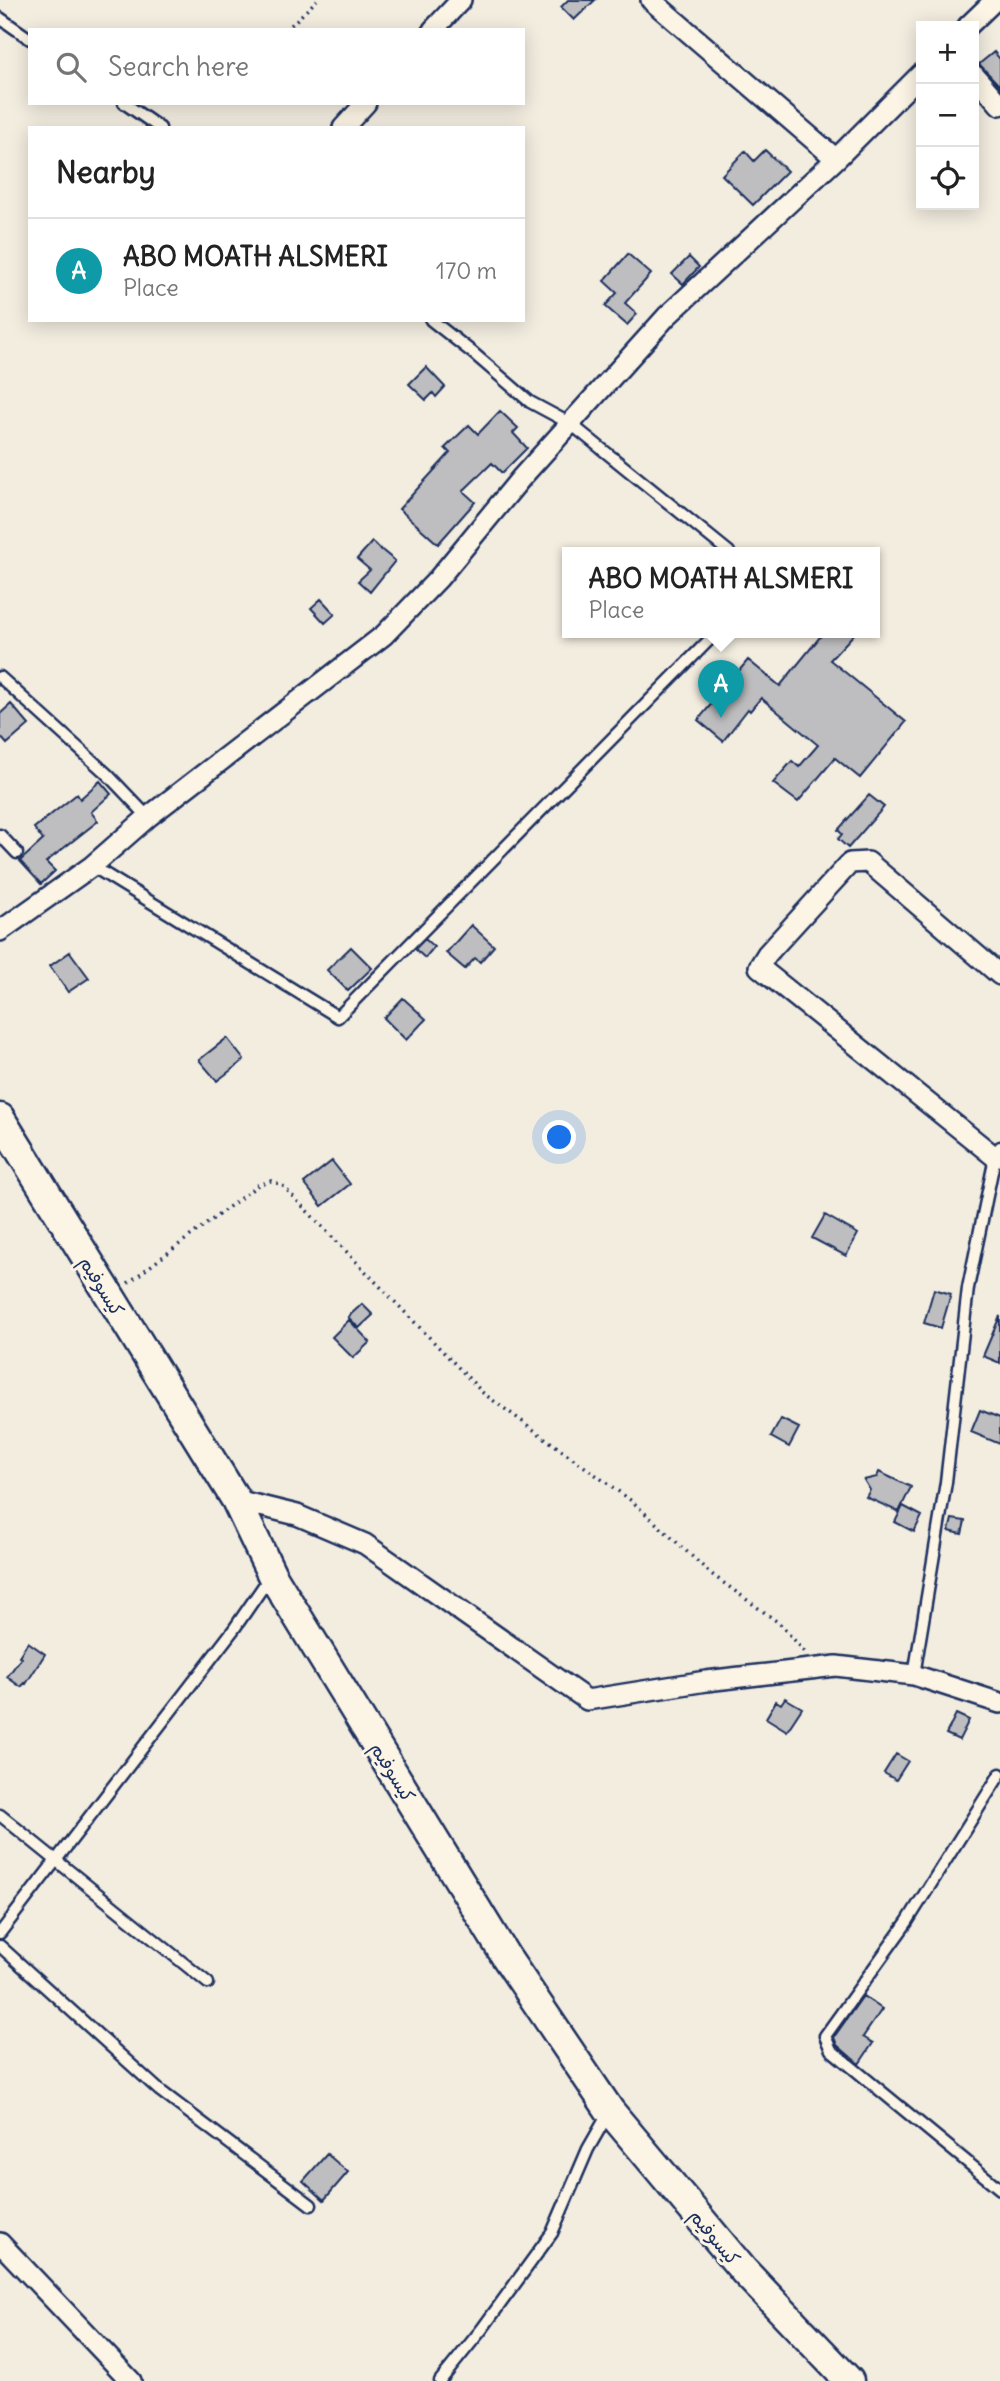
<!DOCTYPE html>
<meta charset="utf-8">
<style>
:root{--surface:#fff;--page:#f6f6f6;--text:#222;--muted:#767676;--line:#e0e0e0;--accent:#d1495b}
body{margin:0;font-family:Delius,"Playpen Sans Arabic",sans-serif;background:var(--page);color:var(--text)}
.controls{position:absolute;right:21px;top:21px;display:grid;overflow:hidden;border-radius:0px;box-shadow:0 4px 18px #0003}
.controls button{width:63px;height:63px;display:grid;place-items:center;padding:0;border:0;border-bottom:2px solid var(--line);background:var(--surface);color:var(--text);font:35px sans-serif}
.you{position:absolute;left:560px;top:1138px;width:24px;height:24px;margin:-18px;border:5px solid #fff;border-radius:50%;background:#1a73e8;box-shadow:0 0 0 10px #1a73e833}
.badge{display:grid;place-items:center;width:46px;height:46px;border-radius:50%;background:var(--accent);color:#fff;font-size:23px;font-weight:700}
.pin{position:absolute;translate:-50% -58px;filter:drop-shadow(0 2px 4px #0008)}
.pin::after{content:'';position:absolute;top:37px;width:24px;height:21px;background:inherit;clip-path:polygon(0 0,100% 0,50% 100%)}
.popup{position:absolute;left:562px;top:547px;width:318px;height:91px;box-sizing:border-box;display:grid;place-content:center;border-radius:0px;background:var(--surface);filter:drop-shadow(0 2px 5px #0005);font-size:23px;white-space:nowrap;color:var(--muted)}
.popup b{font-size:26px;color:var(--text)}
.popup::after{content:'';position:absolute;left:50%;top:100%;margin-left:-14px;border:14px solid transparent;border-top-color:var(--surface)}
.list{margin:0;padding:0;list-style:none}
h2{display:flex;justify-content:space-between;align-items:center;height:91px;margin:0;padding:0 28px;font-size:30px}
h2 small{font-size:23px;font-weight:400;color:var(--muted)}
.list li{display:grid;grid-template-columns:46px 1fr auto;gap:21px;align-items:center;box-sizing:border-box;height:105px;padding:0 28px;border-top:2px solid var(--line)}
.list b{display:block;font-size:26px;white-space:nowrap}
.list p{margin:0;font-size:23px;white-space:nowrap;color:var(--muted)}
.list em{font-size:23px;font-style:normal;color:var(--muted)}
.icon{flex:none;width:38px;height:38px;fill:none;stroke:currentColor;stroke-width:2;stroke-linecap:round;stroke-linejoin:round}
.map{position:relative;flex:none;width:1000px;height:2381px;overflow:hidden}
.search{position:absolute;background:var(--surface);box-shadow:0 4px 18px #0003;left:28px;top:28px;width:497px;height:77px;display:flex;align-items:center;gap:18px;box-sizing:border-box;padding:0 24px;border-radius:0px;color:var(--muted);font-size:26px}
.panel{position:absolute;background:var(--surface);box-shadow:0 4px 18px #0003;left:28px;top:126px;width:497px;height:196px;border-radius:0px}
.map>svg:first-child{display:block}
</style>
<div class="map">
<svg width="1000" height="2381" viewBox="0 0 1000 2381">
<rect width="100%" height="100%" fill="#f3ede0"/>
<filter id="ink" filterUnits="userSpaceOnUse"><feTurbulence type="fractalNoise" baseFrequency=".0143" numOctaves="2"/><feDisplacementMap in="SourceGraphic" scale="14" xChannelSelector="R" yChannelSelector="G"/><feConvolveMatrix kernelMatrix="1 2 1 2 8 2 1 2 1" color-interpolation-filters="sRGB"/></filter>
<g filter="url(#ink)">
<path fill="#bebec0" stroke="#1b2f5e" stroke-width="2" d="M 568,0 L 595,0 L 574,20 L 561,7 Z
M 994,52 L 1000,59 L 1000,86 L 979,64 Z
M 765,150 L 787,171 L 753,205 L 722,175 L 745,151 L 754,161 Z
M 628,254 L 651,274 L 625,303 L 637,314 L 627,325 L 605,306 L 617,293 L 604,281 Z
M 689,257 L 699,267 L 683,284 L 672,274 Z
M 426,367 L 445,387 L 436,397 L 433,393 L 426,400 L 409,384 Z
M 500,411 L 518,428 L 513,433 L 527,448 L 502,473 L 492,463 L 463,491 L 475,502 L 438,544 L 399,509 L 450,453 L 445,448 L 469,425 L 478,434 Z
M 372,542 L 395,561 L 370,592 L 358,581 L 370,570 L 357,559 Z
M 321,599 L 335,614 L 325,623 L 311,608 Z
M 824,632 L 856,632 L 830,660 L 906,722 L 860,778 L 835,758 L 798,802 L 773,783 L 792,761 L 799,767 L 818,745 L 761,698 L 750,711 L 748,709 L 723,741 L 698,720 L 748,660 L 780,686 Z
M 11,704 L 29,725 L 7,744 L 0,736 L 0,714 Z
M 100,781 L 111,794 L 91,812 L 98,821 L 46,862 L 55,871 L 41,884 L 20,861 L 43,840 L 34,828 L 77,794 L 80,799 Z
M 869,795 L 884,807 L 848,848 L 838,839 L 842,834 L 838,830 Z
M 471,925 L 494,946 L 480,962 L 475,958 L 465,969 L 446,953 Z
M 425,939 L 434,947 L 425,958 L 415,949 Z
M 351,947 L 372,968 L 348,991 L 327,970 Z
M 70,952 L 89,978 L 68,992 L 50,966 Z
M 403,998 L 426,1019 L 406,1040 L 384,1018 Z
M 227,1038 L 244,1060 L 217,1081 L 199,1060 Z
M 332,1161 L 350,1184 L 322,1206 L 304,1183 Z
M 825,1215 L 858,1234 L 846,1256 L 812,1238 Z
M 934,1289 L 951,1294 L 941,1328 L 924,1323 Z
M 362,1304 L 373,1315 L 359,1328 L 348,1317 Z
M 1000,1316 L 1000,1363 L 983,1356 Z
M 349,1320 L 370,1342 L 353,1358 L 332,1337 Z
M 980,1410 L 1000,1418 L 1000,1444 L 971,1432 Z
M 781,1419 L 799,1428 L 789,1447 L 771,1437 Z
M 879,1472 L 911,1487 L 899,1512 L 866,1497 L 870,1490 L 864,1480 L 877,1477 Z
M 903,1506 L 922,1516 L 914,1532 L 895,1522 Z
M 952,1519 L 965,1521 L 962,1534 L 949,1531 Z
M 28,1642 L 45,1654 L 26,1684 L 25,1683 L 21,1687 L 7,1677 L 21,1658 L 19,1656 Z
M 785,1698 L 802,1708 L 787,1731 L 766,1718 L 776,1701 L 781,1704 Z
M 956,1714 L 969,1720 L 959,1740 L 946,1734 Z
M 896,1754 L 908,1761 L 896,1780 L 884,1773 Z
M 863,1996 L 882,2009 L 863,2037 L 873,2043 L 859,2064 L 837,2045 L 834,2037 Z
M 327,2154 L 348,2172 L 324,2200 L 303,2181 Z"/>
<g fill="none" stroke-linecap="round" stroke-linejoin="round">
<g stroke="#1b2f5e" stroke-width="15">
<path id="lane" d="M 0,18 L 30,39
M 124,103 L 160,128
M 431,320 L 473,353 L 530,402 L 571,424 L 729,552
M 0,677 L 107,774 L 148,817
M 0,835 L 17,853
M 92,866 L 338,1017 L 717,632
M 914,1675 L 946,1482 L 968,1288 L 995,1157 L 1000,1147
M 1000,1774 L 907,1922 L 825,2036 L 831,2050 L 1000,2189
M 0,1815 L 208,1983
M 0,1933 L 234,1629 L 269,1578
M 0,1946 L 159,2090 L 311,2205
M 440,2381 L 482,2329 L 552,2233 L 588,2149 L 608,2114"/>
</g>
<g stroke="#1b2f5e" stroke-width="24">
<path id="street" d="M 651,0 L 836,159
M 968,26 L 995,0
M 433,30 L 461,0
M 974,75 L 1000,105
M 343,128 L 366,103
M 0,931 L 92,866 L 148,817 L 384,635 L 438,579 L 522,477 L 667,316 L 836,159 L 921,74
M 995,1157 L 759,967 L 767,954 L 850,863 L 868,862 L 1000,975
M 236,1500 L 297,1515 L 365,1544 L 587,1700 L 706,1681 L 836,1666 L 914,1675 L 1000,1703
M 0,2243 L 131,2381"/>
</g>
<g stroke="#1b2f5e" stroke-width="33">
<path id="secondary" d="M 0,1118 L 236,1500 L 272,1575 L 506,1957 L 610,2111 L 744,2271 L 849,2381"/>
</g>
<path stroke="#1b2f5e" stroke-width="3.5" stroke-dasharray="2 5" stroke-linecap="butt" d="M 286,30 L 317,0
M 128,1283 L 258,1185 L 271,1181 L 282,1185 L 483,1393 L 633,1502 L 710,1573 L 779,1623 L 805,1652"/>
<use href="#lane" stroke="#fcf5e5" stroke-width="10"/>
<use href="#street" stroke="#fcf5e5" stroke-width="19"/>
<use href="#secondary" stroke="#fcf5e5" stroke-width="28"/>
</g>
</g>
<g text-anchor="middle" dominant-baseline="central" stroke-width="6" stroke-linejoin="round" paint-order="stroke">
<g font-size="19" fill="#1b2f5e" stroke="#fcf5e5">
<text transform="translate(102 1286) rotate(58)">كيسوفيم</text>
<text transform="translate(393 1772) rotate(58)">كيسوفيم</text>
<text transform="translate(715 2237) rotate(50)">كيسوفيم</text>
</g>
</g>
</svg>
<div class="controls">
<button>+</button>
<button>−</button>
<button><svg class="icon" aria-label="locate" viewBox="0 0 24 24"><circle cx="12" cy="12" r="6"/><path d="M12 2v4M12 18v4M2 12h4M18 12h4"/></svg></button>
</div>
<div class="you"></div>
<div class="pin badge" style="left:721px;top:718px;background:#0f9aa8">A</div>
<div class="popup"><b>ABO MOATH ALSMERI</b>Place</div>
<div class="search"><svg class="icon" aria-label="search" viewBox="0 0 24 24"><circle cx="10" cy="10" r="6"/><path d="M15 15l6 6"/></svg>Search here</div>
<section class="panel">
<h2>Nearby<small></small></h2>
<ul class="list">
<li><span class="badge" style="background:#0f9aa8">A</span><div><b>ABO MOATH ALSMERI</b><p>Place</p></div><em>170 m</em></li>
</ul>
</section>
</div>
